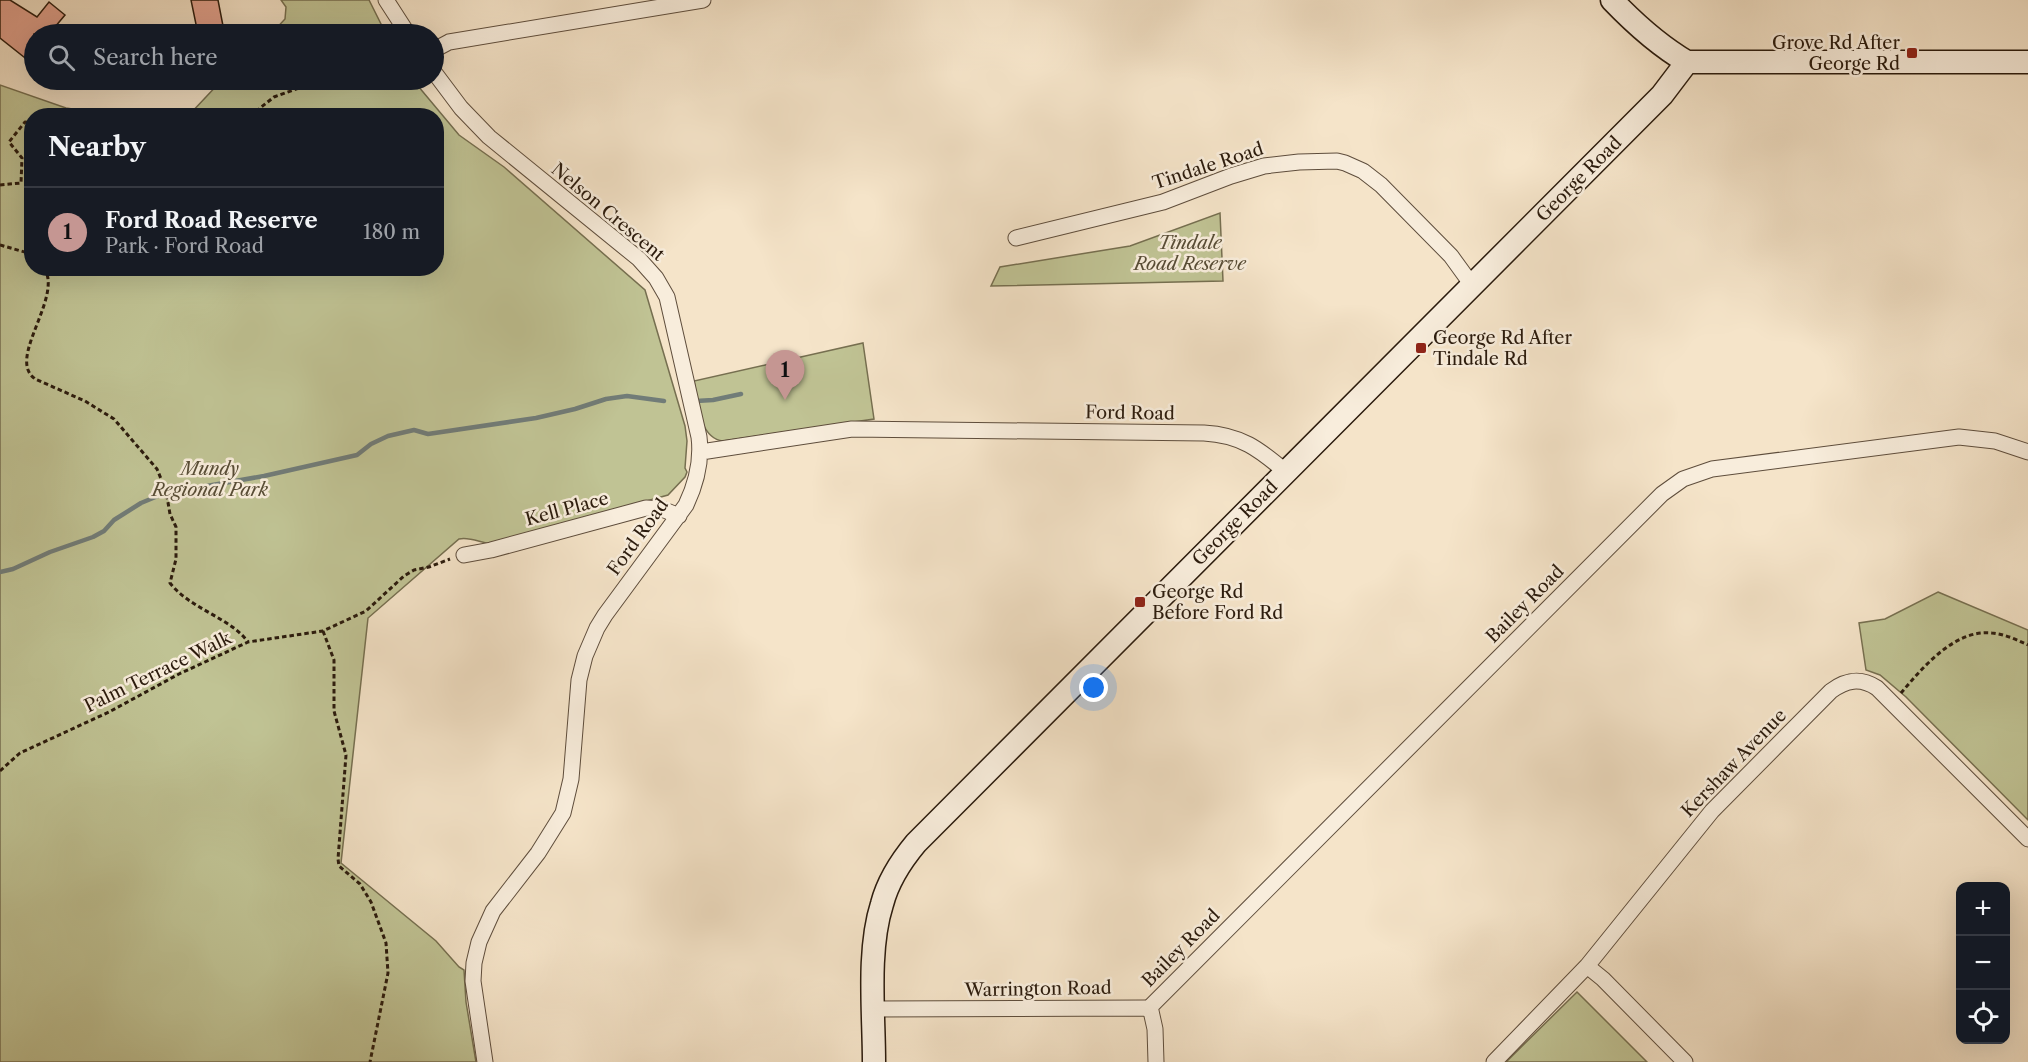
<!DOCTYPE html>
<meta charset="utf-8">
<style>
:root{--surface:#171b24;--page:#20242c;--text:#f1f3f6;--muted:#9ea1a6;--line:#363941;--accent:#c59692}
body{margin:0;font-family:"Libre Caslon Text",serif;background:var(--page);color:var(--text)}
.controls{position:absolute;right:18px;bottom:18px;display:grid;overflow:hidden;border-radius:12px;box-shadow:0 6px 24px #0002}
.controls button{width:54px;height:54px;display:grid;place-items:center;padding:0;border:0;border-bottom:2px solid var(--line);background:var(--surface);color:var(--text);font:30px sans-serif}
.you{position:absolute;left:1094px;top:688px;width:21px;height:21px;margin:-15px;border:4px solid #fff;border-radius:50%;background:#1a73e8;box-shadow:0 0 0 9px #1a73e833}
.badge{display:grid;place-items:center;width:39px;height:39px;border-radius:50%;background:var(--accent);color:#111;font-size:20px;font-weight:700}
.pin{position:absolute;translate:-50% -50px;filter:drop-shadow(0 2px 3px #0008)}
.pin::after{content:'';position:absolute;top:32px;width:21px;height:18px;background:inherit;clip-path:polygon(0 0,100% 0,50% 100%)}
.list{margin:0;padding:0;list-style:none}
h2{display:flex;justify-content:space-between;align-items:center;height:78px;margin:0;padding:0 24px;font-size:26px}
h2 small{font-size:20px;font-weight:400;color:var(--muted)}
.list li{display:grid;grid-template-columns:39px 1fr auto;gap:18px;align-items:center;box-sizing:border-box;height:90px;padding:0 24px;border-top:2px solid var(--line)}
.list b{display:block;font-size:22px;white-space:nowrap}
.list p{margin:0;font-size:20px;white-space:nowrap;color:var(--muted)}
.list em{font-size:20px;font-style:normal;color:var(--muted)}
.icon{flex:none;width:33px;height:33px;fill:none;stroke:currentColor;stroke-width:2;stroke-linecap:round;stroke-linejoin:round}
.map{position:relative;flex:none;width:2028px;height:1062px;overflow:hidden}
.search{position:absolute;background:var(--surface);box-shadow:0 6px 24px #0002;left:24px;top:24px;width:420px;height:66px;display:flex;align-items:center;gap:15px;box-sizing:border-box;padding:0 21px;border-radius:33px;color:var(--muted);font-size:22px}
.panel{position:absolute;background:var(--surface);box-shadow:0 6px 24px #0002;left:24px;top:108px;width:420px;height:168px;border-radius:24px}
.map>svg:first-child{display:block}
</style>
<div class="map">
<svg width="2028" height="1062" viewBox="0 0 2028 1062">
<rect width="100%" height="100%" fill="#f5e4c9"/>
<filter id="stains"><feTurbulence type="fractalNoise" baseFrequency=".00333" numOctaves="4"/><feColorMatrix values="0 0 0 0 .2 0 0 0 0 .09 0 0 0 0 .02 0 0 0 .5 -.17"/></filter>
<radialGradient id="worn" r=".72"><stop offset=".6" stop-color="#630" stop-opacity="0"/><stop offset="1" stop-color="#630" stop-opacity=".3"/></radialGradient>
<path fill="#c0c394" stroke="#766f50" stroke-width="1.5" d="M 281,0 L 369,0 L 386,34 L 271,34 L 285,19 L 286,7 Z
M 222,80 L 413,80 L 459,135 L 504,167 L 645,290 L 685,426 L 687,441 L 685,468 L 687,472 L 685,477 L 668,495 L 492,544 C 481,543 469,536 459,539 L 368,618 L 341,863 L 436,941 L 459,967 L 464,970 L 466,1002 L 476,1062 L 0,1062 L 0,85 L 66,108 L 112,115 L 32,116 L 32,268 L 436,268 L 436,116 L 189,115 Z
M 1220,213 L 1223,281 L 991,286 L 1000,267 L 1130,246 Z
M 863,343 L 874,419 L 723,441 C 698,438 698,400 694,381 Z
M 1938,592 L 2028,630 L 2028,820 L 1906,697 L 1880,675 L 1866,670 L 1859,623 L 1885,619 Z
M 1577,992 L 1647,1062 L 1506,1062 Z"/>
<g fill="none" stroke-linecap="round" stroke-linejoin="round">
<path stroke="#717c78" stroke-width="4.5" d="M 696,401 L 713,400 L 741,394
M 167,493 L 264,476 L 357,455 L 371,444 L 388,436 L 414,430 L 428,434 L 536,418 L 575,409 L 606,399 L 627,396 L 664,401
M 0,572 L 13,569 L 50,552 L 93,537 L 104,531 L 114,520 L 141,503 L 165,493"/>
</g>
<path fill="#e4a390" stroke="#2b1b0d" stroke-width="1.5" d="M 0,0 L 10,0 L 37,17 L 49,2 L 65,15 L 49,34 L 34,34 L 34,65 L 0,38 Z
M 191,0 L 218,0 L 224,31 L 220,32 L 221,34 L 198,34 Z"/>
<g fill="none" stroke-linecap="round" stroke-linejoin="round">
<g stroke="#5e4d3c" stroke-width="17">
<path id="street" d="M 386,0 L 408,34
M 434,50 L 449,42 L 703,0
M 434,72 L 461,108 L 489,137 L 639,259 L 656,278 L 667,297 L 699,437 C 702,461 696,484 686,505 L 605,615 L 597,628 L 585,656 L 579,680 L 571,779 L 563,813 L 538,853 L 493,911 L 479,942 L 474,963 L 473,981 L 485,1062
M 1016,238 L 1163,202 L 1231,176 L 1264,166 L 1299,162 L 1337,161 L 1345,163 L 1363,171 L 1381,185 L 1451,256 L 1472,285
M 701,452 L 852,429 L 1204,433 C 1241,435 1259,449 1286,472
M 464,555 L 491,550 L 646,508 L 662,509 L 679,516
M 1587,966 L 1603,979 L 1685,1062
M 874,1009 L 1145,1008 L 1151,1011 L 1155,1029 L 1156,1062
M 1148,1009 L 1662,494 L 1683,479 L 1712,469 L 1959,437 L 1995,441 L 2028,452
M 1494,1062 L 1587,966 L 1712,811 L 1831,691 C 1846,680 1860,677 1877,688 L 2028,839"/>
</g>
<g stroke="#2b1b0d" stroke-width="25">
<path id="secondary" d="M 1612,0 C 1635,24 1658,45 1687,62 L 2028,62
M 874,1062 C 874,1013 867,951 882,904 C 888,881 901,861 916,843 L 1662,95 L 1687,62"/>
</g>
<path stroke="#2b1b0d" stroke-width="3" stroke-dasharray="4.5 3" stroke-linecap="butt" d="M 250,116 L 274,97 L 321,80
M 0,185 L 21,183 L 22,158 L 9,142 L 25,122 L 32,123
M 0,245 L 28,253 L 32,255
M 44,268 C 62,294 16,348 29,372 C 30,375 33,377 35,379 L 85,401 L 114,419 L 157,469 L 166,491 L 170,514 L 176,527 L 176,559 L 170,583 C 190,609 231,618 248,642
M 323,631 L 334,660 L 334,711 L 346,755 L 338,859 L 339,866 L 360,884 L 371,902 L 386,943 L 388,973 L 370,1062
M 1901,693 C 1923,667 1955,629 1992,633 C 2005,634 2017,640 2028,645
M 0,771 L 20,753 L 109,712 L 179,674 L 248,642 L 323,631 L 366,611 L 404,576 L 414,570 L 429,567 L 450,559"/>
<use href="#street" stroke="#f8eddc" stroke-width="15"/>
<use href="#secondary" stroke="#f8eddc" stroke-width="22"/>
</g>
<g fill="#8f2418" stroke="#f8eddc" stroke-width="2">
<rect x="1906" y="47" width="12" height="12" rx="3"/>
<rect x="1415" y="342" width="12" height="12" rx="3"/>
<rect x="1134" y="596" width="12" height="12" rx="3"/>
</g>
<g text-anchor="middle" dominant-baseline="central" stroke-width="5" stroke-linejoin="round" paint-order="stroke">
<g font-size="18" fill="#2b1b0d" stroke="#f8eddc" text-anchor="start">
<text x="1900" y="43" text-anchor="end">Grove Rd After<tspan x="1900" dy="21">George Rd</tspan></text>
<text x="1433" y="338">George Rd After<tspan x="1433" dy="21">Tindale Rd</tspan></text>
<text x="1152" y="592">George Rd<tspan x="1152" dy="21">Before Ford Rd</tspan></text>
</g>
<g font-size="18" fill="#2b1b0d" stroke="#f8eddc">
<text transform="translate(1208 166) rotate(-18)">Tindale Road</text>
<text transform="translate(1579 179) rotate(-45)">George Road</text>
<text transform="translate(608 212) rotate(40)">Nelson Crescent</text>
<text transform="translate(1130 413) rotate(1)">Ford Road</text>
<text transform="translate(567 509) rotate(-15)">Kell Place</text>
<text transform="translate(1235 523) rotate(-45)">George Road</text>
<text transform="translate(638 537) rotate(-54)">Ford Road</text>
<text transform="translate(1525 604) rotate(-45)">Bailey Road</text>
<text transform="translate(158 672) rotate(-26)">Palm Terrace Walk</text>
<text transform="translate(1734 763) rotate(-46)">Kershaw Avenue</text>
<text transform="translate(1181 948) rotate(-45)">Bailey Road</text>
<text transform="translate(1038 989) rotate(-1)">Warrington Road</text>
</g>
<g font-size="18" font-style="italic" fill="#584d36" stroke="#f8eddc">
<text x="1190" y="243">Tindale<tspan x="1190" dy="21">Road Reserve</tspan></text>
<text x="210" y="469">Mundy<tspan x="210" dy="21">Regional Park</tspan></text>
</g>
</g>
<rect width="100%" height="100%" filter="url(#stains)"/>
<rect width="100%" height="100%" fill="url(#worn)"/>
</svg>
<div class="controls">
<button>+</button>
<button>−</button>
<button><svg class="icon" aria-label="locate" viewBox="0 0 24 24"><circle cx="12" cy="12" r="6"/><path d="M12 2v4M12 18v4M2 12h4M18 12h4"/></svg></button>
</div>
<div class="you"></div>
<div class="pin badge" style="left:785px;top:400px">1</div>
<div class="search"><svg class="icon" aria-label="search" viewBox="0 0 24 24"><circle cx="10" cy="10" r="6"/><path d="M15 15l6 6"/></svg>Search here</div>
<section class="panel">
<h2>Nearby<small></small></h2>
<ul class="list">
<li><span class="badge">1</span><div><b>Ford Road Reserve</b><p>Park · Ford Road</p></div><em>180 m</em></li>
</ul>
</section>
</div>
